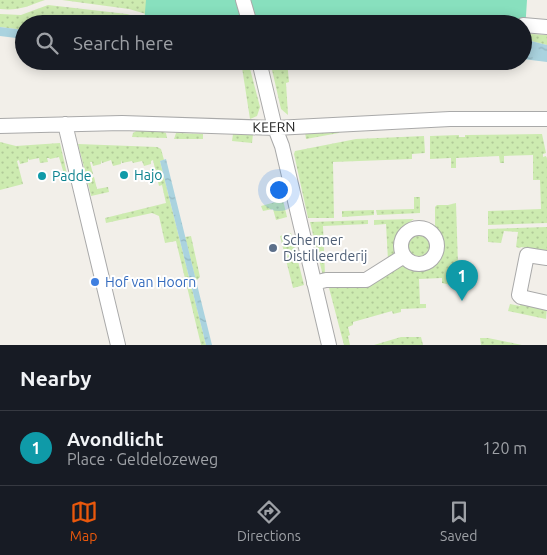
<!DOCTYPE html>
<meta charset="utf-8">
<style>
:root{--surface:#171b24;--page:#20242c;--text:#f1f3f6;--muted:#9ea1a6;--line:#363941;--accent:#ea580c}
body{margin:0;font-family:Ubuntu,sans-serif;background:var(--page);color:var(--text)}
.you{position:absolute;left:278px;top:189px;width:18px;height:18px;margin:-12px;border:4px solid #fff;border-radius:50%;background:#1a73e8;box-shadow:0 0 0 8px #1a73e833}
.badge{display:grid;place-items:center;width:32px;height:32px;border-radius:50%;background:var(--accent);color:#fff;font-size:16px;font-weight:700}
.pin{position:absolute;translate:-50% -41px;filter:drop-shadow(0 1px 2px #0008)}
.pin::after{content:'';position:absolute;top:26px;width:18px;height:15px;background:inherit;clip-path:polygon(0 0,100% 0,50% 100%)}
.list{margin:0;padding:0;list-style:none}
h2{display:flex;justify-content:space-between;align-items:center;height:65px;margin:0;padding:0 20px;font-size:21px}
h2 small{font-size:16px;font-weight:400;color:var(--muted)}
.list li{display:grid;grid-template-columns:32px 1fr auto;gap:15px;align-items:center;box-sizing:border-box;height:75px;padding:0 20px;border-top:1px solid var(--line)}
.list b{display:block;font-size:19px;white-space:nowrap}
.list p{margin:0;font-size:16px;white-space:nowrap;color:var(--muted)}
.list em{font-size:16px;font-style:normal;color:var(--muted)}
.icon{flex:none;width:28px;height:28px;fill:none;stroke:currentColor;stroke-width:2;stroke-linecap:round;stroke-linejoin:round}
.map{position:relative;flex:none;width:547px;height:345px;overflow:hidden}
.search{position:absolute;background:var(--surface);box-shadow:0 2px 12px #0003;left:15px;right:15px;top:15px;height:55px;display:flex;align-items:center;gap:12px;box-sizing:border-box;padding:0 18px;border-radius:28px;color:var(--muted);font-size:19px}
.sheet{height:140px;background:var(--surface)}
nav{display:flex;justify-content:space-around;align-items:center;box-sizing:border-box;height:70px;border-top:1px solid var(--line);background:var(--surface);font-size:14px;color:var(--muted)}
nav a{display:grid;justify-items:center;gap:2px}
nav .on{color:var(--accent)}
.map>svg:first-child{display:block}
</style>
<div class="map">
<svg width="547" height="345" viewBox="0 0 547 345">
<defs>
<pattern id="grass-dots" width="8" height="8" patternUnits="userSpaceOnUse" patternTransform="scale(1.25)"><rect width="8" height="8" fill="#cdebb0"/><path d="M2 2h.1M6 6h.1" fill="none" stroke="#b0c997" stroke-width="1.8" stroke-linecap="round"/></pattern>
<pattern id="water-ripples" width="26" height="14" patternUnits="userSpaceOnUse" patternTransform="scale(1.25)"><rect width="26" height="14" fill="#aad3df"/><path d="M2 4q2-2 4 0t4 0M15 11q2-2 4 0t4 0" fill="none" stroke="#92b5bf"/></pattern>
</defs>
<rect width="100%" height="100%" fill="#f2efe9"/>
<path fill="url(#grass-dots)" d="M 0,0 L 45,0 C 28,6 19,11 0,9 Z
M 62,0 L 199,0 L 146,14 L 129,9 Z
M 220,0 L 238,24 L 24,24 L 24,30 L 0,27 L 0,14 L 21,15 L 48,5 L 127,14 L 144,19 Z
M 525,28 L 531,34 L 547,35 L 547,45 L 523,39 Z
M 241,61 L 248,61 L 260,107 L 257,116 L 250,119 Z
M 270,61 L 287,61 L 289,82 L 286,83 L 288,115 L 281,109 Z
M 138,130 L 163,132 L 166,133 L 167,138 L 132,137 L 133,133 Z
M 339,130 L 339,133 L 306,139 L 305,132 Z
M 176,133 L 203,134 L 203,139 L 174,139 Z
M 233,134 L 253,134 L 252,143 L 232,141 Z
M 542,134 L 546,153 L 543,154 L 543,157 L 546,156 L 547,159 L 547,223 L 488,225 L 488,211 L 541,209 L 540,180 L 533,180 L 533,155 L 504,156 L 504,163 L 500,163 L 499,156 L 456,158 L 456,168 L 451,168 L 451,158 L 430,159 L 430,136 L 459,135 L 459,137 L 465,137 L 465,135 Z
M 424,136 L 425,153 L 412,154 L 412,159 L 333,162 L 334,218 L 308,218 L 294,154 L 295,151 L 356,139 Z
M 0,142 L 16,146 L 60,143 L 67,174 L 64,174 L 59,157 L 50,159 L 49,158 L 47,158 L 48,162 L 40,163 L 39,158 L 29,160 L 28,158 L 28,162 L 20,164 L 19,160 L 17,161 L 23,184 L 0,190 Z
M 78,144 L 157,147 L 161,149 L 164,160 L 160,161 L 206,345 L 201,345 L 176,241 L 165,243 L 159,216 L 152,213 L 106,223 L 105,218 L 166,203 L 162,185 L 159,186 L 153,160 L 151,161 L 151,164 L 144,166 L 142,161 L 133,163 L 132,161 L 122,163 L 121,160 L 121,164 L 113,166 L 111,160 L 102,163 L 101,160 L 101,164 L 93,166 L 92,162 L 90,162 L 93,174 L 86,175 Z
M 94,177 L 97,189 L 108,187 L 109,192 L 91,196 L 87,179 Z
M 414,197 L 420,197 L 420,213 L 377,215 L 376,210 L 414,209 Z
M 283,200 L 287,217 L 276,220 L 273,209 L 263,211 L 261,206 Z
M 456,203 L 458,266 L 466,266 L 467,268 L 463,267 L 459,287 L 442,283 L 442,278 L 419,279 L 420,304 L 426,304 L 426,308 L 401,309 L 401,312 L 393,314 L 392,311 L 353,322 L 353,325 L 348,327 L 350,335 L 348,336 L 350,345 L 344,345 L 329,288 L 362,286 L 402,264 L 422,266 L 432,263 L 440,257 L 442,252 L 442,239 L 439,231 L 435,227 L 435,207 L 437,205 L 448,205 Z
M 374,210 L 374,215 L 342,217 L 342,211 Z
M 414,219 L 401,228 L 396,252 L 388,260 L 386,224 L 374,225 L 374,220 Z
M 368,220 L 368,224 L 323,226 L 325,275 L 323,276 L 310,222 Z
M 547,227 L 547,252 L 521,247 L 520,248 L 516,247 L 518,232 L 504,231 L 501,243 L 488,242 L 488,229 Z
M406 245a14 14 0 1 1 28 0a14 14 0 1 1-28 0Z
M 291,233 L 304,285 L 293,288 L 280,236 Z
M 191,236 L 200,277 L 196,281 L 185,237 Z
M 521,303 L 547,308 L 546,319 L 508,311 L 510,304 L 520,306 Z
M 401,337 L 421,337 L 423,345 L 374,345 Z
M 480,338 L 488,338 L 522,345 L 481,345 Z"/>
<path fill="#88e0be" d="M 146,0 L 527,0 L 524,47 L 523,24 L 144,24 Z"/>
<path fill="url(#water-ripples)" d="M 0,27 L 24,30 L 24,39 L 0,36 Z
M 523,39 L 547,45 L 547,62 L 523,59 Z
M 166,159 L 212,345 L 206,345 L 160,161 Z"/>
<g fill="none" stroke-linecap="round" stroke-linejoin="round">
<g stroke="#a9a9a9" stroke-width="16">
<path id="minor" d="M 243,0 L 250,24
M 523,25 L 547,27
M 259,61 L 275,128 L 282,146 L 329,345
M 65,124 L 118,345
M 0,126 L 122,123 L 275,128 L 450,119 L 547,119
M401 246a18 18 0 1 1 36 0a18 18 0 1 1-36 0Z
M 547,258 L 527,255 L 519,295 L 521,297 L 547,303
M 314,283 L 326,280 L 366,280 L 404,256"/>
</g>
<use href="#minor" stroke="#fff" stroke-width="14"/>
</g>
<g fill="#0f9aa8" stroke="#fff" stroke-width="2">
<circle cx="124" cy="175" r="5"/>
<circle cx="42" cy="176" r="5"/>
</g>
<circle fill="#5c6f8a" stroke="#fff" stroke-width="2" cx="273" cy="248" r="5"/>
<circle fill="#3f7fe0" stroke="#fff" stroke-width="2" cx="95" cy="282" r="5"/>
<g text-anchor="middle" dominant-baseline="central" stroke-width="4" stroke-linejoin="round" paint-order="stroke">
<g font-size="14" fill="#222" stroke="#fff">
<text transform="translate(274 127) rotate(-1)">KEERN</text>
</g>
<g font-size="14" fill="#0d838f" stroke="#fff" text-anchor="start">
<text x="134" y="175">Hajo</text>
<text x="52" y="176">Padde</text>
</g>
<g font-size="14" fill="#4e5e75" stroke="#fff" text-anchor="start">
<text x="283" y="240">Schermer<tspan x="283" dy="16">Distilleerderij</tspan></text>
</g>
<g font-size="14" fill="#366cbe" stroke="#fff" text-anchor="start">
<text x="105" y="282">Hof van Hoorn</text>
</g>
</g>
</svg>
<div class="you"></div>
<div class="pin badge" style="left:462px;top:301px;background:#0f9aa8">1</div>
<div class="search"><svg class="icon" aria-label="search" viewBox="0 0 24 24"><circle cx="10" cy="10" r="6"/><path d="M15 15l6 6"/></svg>Search here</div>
</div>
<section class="sheet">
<h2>Nearby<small></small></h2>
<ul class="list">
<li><span class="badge" style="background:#0f9aa8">1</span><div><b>Avondlicht</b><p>Place · Geldelozeweg</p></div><em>120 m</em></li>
</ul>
</section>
<nav>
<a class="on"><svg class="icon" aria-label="map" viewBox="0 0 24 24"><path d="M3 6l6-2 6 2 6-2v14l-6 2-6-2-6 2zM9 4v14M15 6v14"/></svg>Map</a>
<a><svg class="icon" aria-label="directions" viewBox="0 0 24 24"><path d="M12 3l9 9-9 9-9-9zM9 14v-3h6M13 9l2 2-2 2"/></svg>Directions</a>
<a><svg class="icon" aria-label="saved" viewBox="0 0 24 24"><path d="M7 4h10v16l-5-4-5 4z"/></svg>Saved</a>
</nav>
